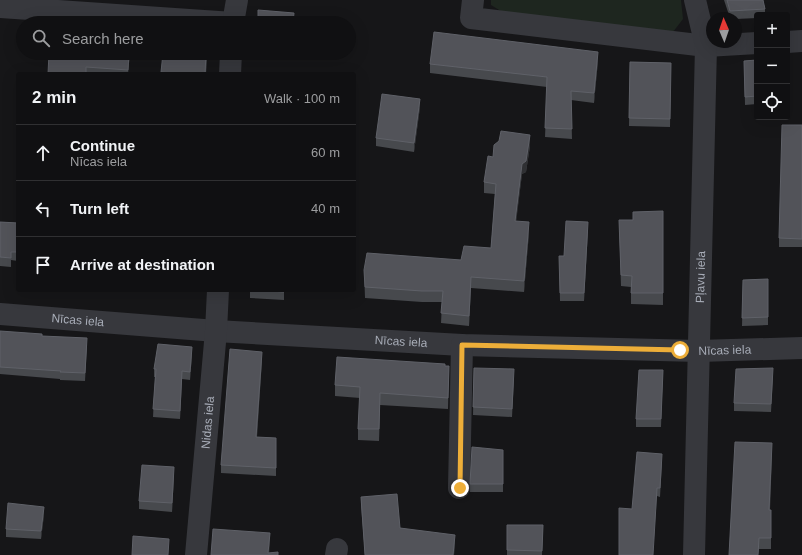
<!DOCTYPE html>
<meta charset="utf-8">
<style>
:root{--surface:#101012;--page:#19191b;--text:#f1f3f6;--muted:#9c9d9f;--line:#303032}
body{margin:0;font-family:Arial,sans-serif;background:var(--page);color:var(--text)}
.controls{position:absolute;right:12px;top:12px;display:grid;overflow:hidden;border-radius:4px;box-shadow:0 4px 16px #0002}
.controls button{width:36px;height:36px;display:grid;place-items:center;padding:0;border:0;border-bottom:1px solid var(--line);background:var(--surface);color:var(--text);font:20px sans-serif}
.compass{position:absolute;left:706px;top:12px;width:36px;height:36px;border-radius:50%;background:var(--surface);box-shadow:0 4px 16px #0002;rotate:358deg}
.stop{position:absolute;width:12px;height:12px;margin:-9px;border:3px solid #edae39;border-radius:50%;background:#fff}
.stop.end{background:#edae39;border-color:#fff;box-shadow:0 1px 4px #0008}
.list{margin:0;padding:0;list-style:none}
h2{display:flex;justify-content:space-between;align-items:center;height:52px;margin:0;padding:0 16px;font-size:17px}
h2 small{font-size:13px;font-weight:400;color:var(--muted)}
.list li{display:grid;grid-template-columns:26px 1fr auto;gap:12px;align-items:center;box-sizing:border-box;height:56px;padding:0 16px;border-top:1px solid var(--line)}
.list b{display:block;font-size:15px;white-space:nowrap}
.list p{margin:0;font-size:13px;white-space:nowrap;color:var(--muted)}
.list em{font-size:13px;font-style:normal;color:var(--muted)}
.icon{flex:none;width:22px;height:22px;fill:none;stroke:currentColor;stroke-width:2;stroke-linecap:round;stroke-linejoin:round}
.map{position:relative;flex:none;width:802px;height:555px;overflow:hidden}
.search{position:absolute;background:var(--surface);box-shadow:0 4px 16px #0002;left:16px;top:16px;width:340px;height:44px;display:flex;align-items:center;gap:10px;box-sizing:border-box;padding:0 14px;border-radius:22px;color:var(--muted);font-size:15px}
.panel{position:absolute;background:var(--surface);box-shadow:0 4px 16px #0002;left:16px;top:72px;width:340px;height:220px;border-radius:4px}
.map>svg:first-child{display:block}
</style>
<div class="map">
<svg width="802" height="555" viewBox="0 0 802 555">
<rect width="100%" height="100%" fill="#161618"/>
<path fill="#1e261f" d="M 491,0 L 681,0 L 683,19 L 673,32 L 512,18 L 491,5 Z"/>
<g fill="none" stroke-linecap="round" stroke-linejoin="round">
<g stroke="#37383d" stroke-width="22">
<path d="M 473,0 L 471,18 L 706,46 L 757,43"/>
<path d="M 0,7 L 233,23"/>
<path d="M 233,23 L 237,0"/>
<path d="M 787,42 L 802,41"/>
<path d="M 230,74 L 231,53"/>
<path id="s1" d="M 0,314 L 216,331 L 462,345 L 699,351 L 802,348"/>
<path d="M 459,488 L 462,345"/>
<path id="s2" d="M 196,555 L 216,331 L 218,290"/>
<path d="M 336,555 L 337,549"/>
<path id="s3" d="M 694,555 L 706,46 L 695,0"/>
</g>
</g>
<path fill="#47494d" d="M 724,0 L 763,0 L 765,9 L 765,15 L 757,15 L 757,18 L 736,19 L 736,18 L 730,18 Z
M 130,53 L 128,74 L 48,74 Z
M 163,53 L 207,58 L 206,74 L 161,74 Z
M 255,53 L 292,53 L 291,60 L 255,58 Z
M 757,60 L 757,104 L 745,105 L 744,61 Z
M 598,61 L 594,103 L 571,100 L 572,139 L 545,137 L 547,87 L 430,73 L 430,64 Z
M 630,62 L 671,63 L 670,127 L 629,126 Z
M 420,107 L 414,152 L 376,146 L 376,138 Z
M 802,125 L 802,247 L 779,247 L 779,238 Z
M 530,146 L 526,172 L 522,174 L 516,221 L 529,233 L 524,292 L 471,288 L 469,326 L 441,323 L 442,302 L 422,302 L 365,298 L 364,270 L 461,260 L 491,248 L 495,194 L 484,193 L 484,182 L 493,157 Z
M 663,211 L 663,305 L 631,304 L 631,287 L 621,286 L 619,220 L 633,220 Z
M 0,222 L 18,223 L 18,261 L 11,260 L 11,267 L 0,266 Z
M 588,230 L 584,301 L 560,301 L 559,256 L 564,256 Z
M 768,279 L 768,325 L 742,326 L 743,280 Z
M 250,290 L 284,290 L 284,300 L 250,298 Z
M 0,331 L 42,336 L 87,345 L 85,381 L 60,380 L 60,379 L 0,374 Z
M 192,355 L 190,380 L 182,379 L 180,419 L 153,417 L 155,377 L 154,377 L 154,369 Z
M 262,360 L 257,437 L 276,438 L 276,476 L 221,473 L 221,465 Z
M 445,366 L 449,366 L 448,409 L 380,405 L 379,441 L 358,440 L 358,429 L 360,398 L 335,396 L 335,385 Z
M 474,368 L 514,378 L 512,417 L 473,415 Z
M 663,370 L 661,427 L 636,427 L 636,419 Z
M 773,376 L 771,412 L 734,411 L 734,403 Z
M 503,450 L 503,492 L 470,492 L 470,484 Z
M 772,454 L 770,510 L 771,510 L 771,549 L 759,549 L 758,555 L 729,555 Z
M 662,462 L 660,497 L 657,496 L 632,509 Z
M 174,476 L 172,512 L 139,509 L 139,501 Z
M 361,497 L 400,528 L 455,543 L 454,555 L 365,555 L 361,505 Z
M 44,515 L 41,539 L 6,537 L 6,529 Z
M 507,525 L 543,525 L 542,555 L 507,555 Z"/>
<path fill="#2f3033" d="M 598,52 L 598,61 L 594,103 L 594,93 Z
M 129,53 L 130,53 L 128,74 L 128,70 Z
M 420,99 L 420,107 L 414,152 L 414,143 Z
M 530,135 L 530,146 L 526,172 L 522,174 L 515,232 L 515,221 L 522,164 Z
M 529,222 L 529,233 L 524,292 L 524,281 Z
M 588,222 L 588,230 L 584,301 L 584,293 Z
M 471,277 L 471,288 L 469,326 L 469,316 Z
M 192,347 L 192,355 L 190,380 L 190,372 Z
M 262,352 L 262,360 L 256,445 L 256,437 Z
M 182,371 L 182,379 L 180,419 L 180,411 Z
M 380,393 L 380,405 L 379,441 L 379,429 Z
M 772,443 L 772,454 L 769,520 L 769,510 Z
M 174,467 L 174,476 L 172,512 L 172,503 Z
M 657,488 L 657,496 L 653,555 Z
M 44,507 L 44,515 L 41,539 L 41,531 Z
M 270,533 L 270,544 L 269,555 L 268,555 Z
M 455,535 L 455,543 L 454,555 L 453,555 Z"/>
<path fill="#525359" stroke="#5f6168" d="M 727,0 L 763,0 L 765,9 L 730,11 Z
M 258,10 L 294,13 L 293,23 L 258,23 Z
M 434,32 L 598,52 L 594,93 L 571,91 L 572,129 L 545,128 L 547,77 L 430,64 Z
M 49,53 L 129,53 L 128,70 L 86,67 L 86,74 L 48,74 Z
M 163,53 L 206,53 L 205,74 L 170,74 L 170,73 L 161,72 Z
M 757,60 L 757,96 L 745,97 L 744,61 Z
M 630,62 L 671,63 L 670,119 L 629,118 Z
M 382,94 L 420,99 L 414,143 L 376,138 Z
M 782,125 L 802,125 L 802,239 L 779,238 Z
M 501,131 L 530,135 L 526,161 L 522,164 L 515,221 L 529,222 L 524,281 L 471,277 L 469,316 L 441,313 L 443,291 L 422,291 L 365,287 L 364,270 L 367,253 L 461,260 L 464,246 L 491,248 L 496,184 L 484,182 L 488,156 L 493,157 L 494,145 L 499,141 Z
M 663,211 L 663,293 L 631,293 L 632,276 L 621,275 L 619,220 L 633,220 L 633,212 Z
M 566,221 L 588,222 L 584,293 L 560,293 L 559,256 L 564,256 Z
M 0,222 L 18,223 L 18,252 L 11,252 L 11,258 L 0,257 Z
M 768,279 L 768,317 L 742,318 L 743,280 Z
M 257,290 L 284,290 L 284,292 Z
M 0,331 L 42,334 L 42,336 L 87,338 L 85,373 L 60,372 L 61,371 L 0,367 Z
M 158,344 L 192,347 L 190,372 L 182,371 L 180,411 L 153,409 L 156,369 L 154,369 Z
M 230,349 L 262,352 L 256,437 L 276,438 L 276,468 L 221,465 Z
M 337,357 L 445,364 L 445,366 L 449,366 L 448,398 L 380,393 L 379,429 L 358,429 L 360,387 L 335,385 Z
M 474,368 L 514,369 L 512,409 L 473,407 Z
M 773,368 L 771,404 L 734,403 L 736,369 Z
M 639,370 L 663,370 L 661,419 L 636,419 Z
M 735,442 L 772,443 L 769,510 L 771,510 L 771,538 L 759,538 L 758,555 L 729,555 Z
M 472,447 L 503,450 L 503,484 L 470,484 Z
M 637,452 L 662,454 L 660,488 L 657,488 L 653,555 L 619,555 L 619,508 L 632,509 Z
M 142,465 L 174,467 L 172,503 L 139,501 Z
M 397,494 L 400,528 L 455,535 L 453,555 L 365,555 L 361,497 Z
M 8,503 L 44,507 L 41,531 L 6,529 Z
M 507,525 L 543,525 L 542,551 L 507,550 Z
M 213,529 L 270,533 L 268,553 L 278,552 L 278,555 L 211,555 Z
M 133,536 L 169,539 L 168,555 L 132,555 Z"/>
<g fill="none" stroke-linecap="round" stroke-linejoin="round">
<path stroke="#edae39" stroke-width="5" d="M 460,488 L 462,345 L 680,350"/>
</g>
<g text-anchor="middle" dominant-baseline="central" stroke-width="3.5" stroke-linejoin="round" paint-order="stroke">
<g font-size="12" fill="#a8adb8" stroke="#111113">
<text stroke="none"><textPath href="#s3" startOffset="278">Pļavu iela</textPath></text>
<text stroke="none"><textPath href="#s1" startOffset="78">Nīcas iela</textPath></text>
<text stroke="none"><textPath href="#s1" startOffset="402">Nīcas iela</textPath></text>
<text stroke="none"><textPath href="#s1" startOffset="726">Nīcas iela</textPath></text>
<text stroke="none"><textPath href="#s2" startOffset="133">Nidas iela</textPath></text>
</g>
</g>
</svg>
<div class="controls">
<button>+</button>
<button>−</button>
<button><svg class="icon" aria-label="locate" viewBox="0 0 24 24"><circle cx="12" cy="12" r="6"/><path d="M12 2v4M12 18v4M2 12h4M18 12h4"/></svg></button>
</div>
<svg class="compass" viewBox="-18 -18 36 36"><path d="M0-13l5 13h-10z" fill="#e53935"/><path d="M0 13l5-13h-10z" fill="#9c9d9f"/></svg>
<div class="stop" style="left:680px;top:350px"></div>
<div class="stop end" style="left:460px;top:488px"></div>
<div class="search"><svg class="icon" aria-label="search" viewBox="0 0 24 24"><circle cx="10" cy="10" r="6"/><path d="M15 15l6 6"/></svg>Search here</div>
<section class="panel">
<h2>2 min<small>Walk · 100 m</small></h2>
<ul class="list">
<li><svg class="icon" aria-label="ahead" viewBox="0 0 24 24"><path d="M12 20V5M6 11l6-6 6 6"/></svg><div><b>Continue</b><p>Nīcas iela</p></div><em>60 m</em></li>
<li><svg class="icon" aria-label="left" viewBox="0 0 24 24"><path d="M17 20v-9H6M10 6l-5 5 5 5"/></svg><div><b>Turn left</b></div><em>40 m</em></li>
<li><svg class="icon" aria-label="arrive" viewBox="0 0 24 24"><path d="M6 21V4h12l-3 4 3 4H6"/></svg><div><b>Arrive at destination</b></div></li>
</ul>
</section>
</div>
